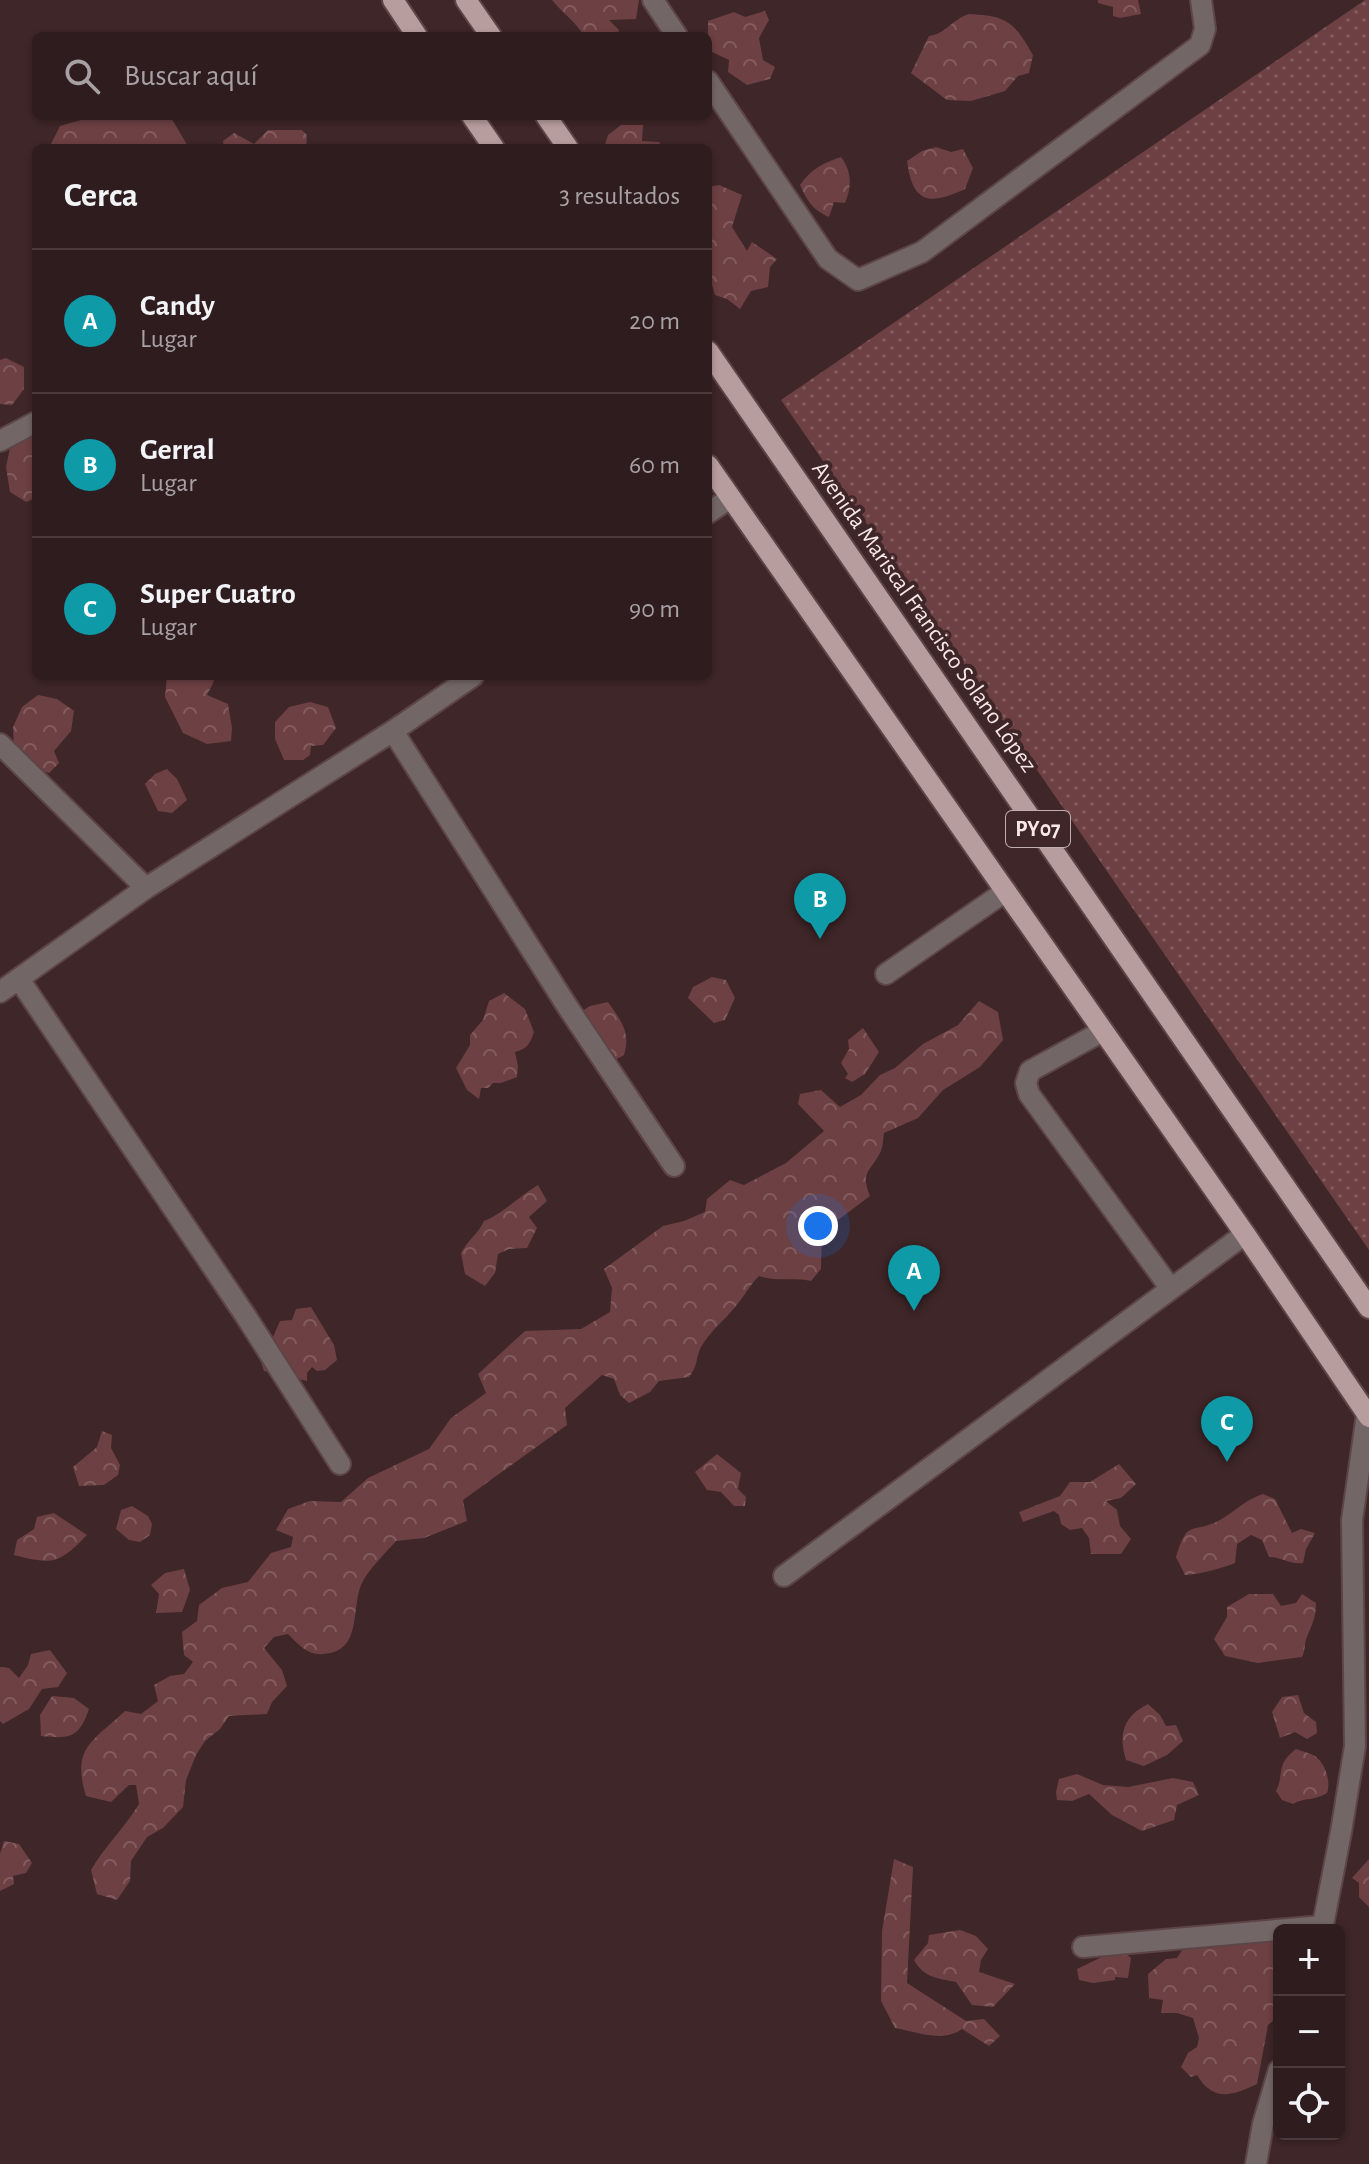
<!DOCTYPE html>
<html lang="es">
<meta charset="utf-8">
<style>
:root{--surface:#2f1c1e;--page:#3b292b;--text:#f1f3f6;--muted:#a7a1a4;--line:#4a3a3c;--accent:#52cdcd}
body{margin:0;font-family:"Alegreya Sans",sans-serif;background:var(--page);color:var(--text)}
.controls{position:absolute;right:24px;bottom:24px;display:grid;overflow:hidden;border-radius:12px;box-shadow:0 2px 6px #0004}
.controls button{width:72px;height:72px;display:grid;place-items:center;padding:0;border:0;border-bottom:2px solid var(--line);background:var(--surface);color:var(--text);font:40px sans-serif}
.you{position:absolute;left:818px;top:1226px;width:28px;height:28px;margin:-20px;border:6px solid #fff;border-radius:50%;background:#1a73e8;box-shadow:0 0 0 12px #1a73e833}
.badge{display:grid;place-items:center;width:52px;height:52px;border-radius:50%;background:var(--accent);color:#fff;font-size:26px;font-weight:700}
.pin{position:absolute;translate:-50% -66px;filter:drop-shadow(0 2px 4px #0008)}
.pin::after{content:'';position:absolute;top:42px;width:28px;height:24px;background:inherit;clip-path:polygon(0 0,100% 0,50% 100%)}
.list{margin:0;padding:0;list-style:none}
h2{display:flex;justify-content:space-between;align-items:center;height:104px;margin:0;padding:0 32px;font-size:34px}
h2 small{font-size:26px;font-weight:400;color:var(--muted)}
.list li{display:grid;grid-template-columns:52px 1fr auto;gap:24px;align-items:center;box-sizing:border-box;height:144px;padding:0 32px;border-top:2px solid var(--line)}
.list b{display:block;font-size:30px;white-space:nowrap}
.list p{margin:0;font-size:26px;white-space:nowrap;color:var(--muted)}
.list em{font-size:26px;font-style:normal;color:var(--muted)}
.icon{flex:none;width:44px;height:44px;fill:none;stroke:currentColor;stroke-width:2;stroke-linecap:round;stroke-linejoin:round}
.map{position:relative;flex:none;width:1369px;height:2164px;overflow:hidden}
.search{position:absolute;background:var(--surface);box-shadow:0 2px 6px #0004;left:32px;top:32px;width:680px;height:88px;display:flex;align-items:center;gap:20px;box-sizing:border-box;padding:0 28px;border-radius:12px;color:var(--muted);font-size:30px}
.panel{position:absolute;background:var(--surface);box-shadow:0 2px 6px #0004;left:32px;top:144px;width:680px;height:536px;border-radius:12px}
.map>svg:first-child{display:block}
</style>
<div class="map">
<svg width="1369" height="2164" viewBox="0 0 1369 2164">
<defs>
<pattern id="forest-crowns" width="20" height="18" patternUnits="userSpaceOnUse" patternTransform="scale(2)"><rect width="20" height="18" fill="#6d4043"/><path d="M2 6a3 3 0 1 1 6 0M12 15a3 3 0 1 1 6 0" fill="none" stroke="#835c5e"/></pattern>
<pattern id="park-dots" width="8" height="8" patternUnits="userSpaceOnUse" patternTransform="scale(2)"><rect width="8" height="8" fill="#6d4043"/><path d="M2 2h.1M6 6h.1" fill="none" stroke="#835c5e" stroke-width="1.8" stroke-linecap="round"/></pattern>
</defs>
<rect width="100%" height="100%" fill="#3f2628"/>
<path fill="url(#forest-crowns)" d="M 552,0 L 639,0 L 636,19 L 609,20 L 619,30 L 617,36 L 581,36 L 582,33 C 574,20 562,13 552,0 Z
M 1098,0 L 1138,0 L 1141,14 L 1120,18 L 1113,16 L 1113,7 L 1098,3 Z
M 765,11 L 769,20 L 759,38 L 763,60 L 775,67 L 770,79 L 747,85 L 728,72 L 729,60 L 708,50 L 708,21 L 734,12 L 745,17 Z
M 969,14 C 1008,16 1014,22 1033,55 L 1029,73 L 1018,76 L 1005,91 L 971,101 L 947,100 L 911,73 L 929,36 C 946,34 951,20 969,14 Z
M 95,116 L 170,116 L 189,148 L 49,148 L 60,126 Z
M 621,125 L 643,125 L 642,141 L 659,142 L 663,148 L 604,148 L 608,135 Z
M 268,130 L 302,130 L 307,135 L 306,148 L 224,148 L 223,141 L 234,133 L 254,144 Z
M 936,147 L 951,152 L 963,149 L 973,168 L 965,189 C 930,205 913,205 907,161 L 922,151 Z
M 841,157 C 852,172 852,186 845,203 L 834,202 L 829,217 C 813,210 807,201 800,185 C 811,169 823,163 841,157 Z
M 719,185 L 742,195 L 732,227 L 747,251 L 752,242 L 777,259 L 770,267 L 768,287 L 751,291 L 740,309 L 727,299 L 715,295 L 708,271 L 708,187 Z
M 6,358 L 24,367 L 24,389 L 12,405 L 0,404 L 0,360 Z
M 36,432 L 36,498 L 26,502 L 10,492 L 6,467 L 13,434 Z
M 167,676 L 211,676 L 214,681 L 207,695 L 228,704 L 232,728 L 231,741 L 207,744 L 183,733 L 165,697 Z
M 38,695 L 57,699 L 74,711 L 71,731 L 54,751 L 59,763 L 49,773 L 30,766 L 14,747 L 13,727 L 22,707 Z
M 310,702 L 328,707 L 336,728 L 323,745 L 311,746 L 310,755 L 303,760 L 284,760 L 275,739 L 275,722 L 289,707 Z
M 167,769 L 177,779 L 187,800 L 172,813 L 158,811 L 145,784 L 155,774 Z
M 712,977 L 726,980 L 735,998 L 725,1020 L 714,1023 L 688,998 L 693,987 Z
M 504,993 L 525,1009 L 534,1032 C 530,1044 527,1049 515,1052 L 518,1066 L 517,1077 L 501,1083 L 493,1083 L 488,1088 L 481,1088 L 479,1099 L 467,1090 L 456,1068 L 470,1045 L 470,1035 L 483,1020 L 489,1001 Z
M 979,1001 L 998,1012 L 1003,1040 L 980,1067 L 943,1090 L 918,1118 L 884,1133 C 883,1140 883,1147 880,1153 C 870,1172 860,1172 870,1196 L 822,1232 L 821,1269 L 811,1281 C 794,1277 776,1282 759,1276 C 749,1286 744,1297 735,1307 C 724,1321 710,1331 701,1347 C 695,1359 699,1364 689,1377 L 659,1381 L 650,1392 L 629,1403 L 620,1395 L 614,1379 L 602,1375 L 565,1408 L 567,1425 L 463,1500 L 467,1521 L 424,1538 L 396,1541 C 385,1554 368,1569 361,1585 C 351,1611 362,1651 324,1654 C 308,1656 299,1645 288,1634 L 274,1637 L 264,1648 L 282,1670 L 287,1686 L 272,1702 L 267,1714 L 229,1716 L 220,1729 L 205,1741 L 196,1755 L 186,1780 L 183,1807 L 163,1828 L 147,1837 L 131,1861 L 130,1881 L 117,1900 L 97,1894 L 91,1870 C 105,1846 125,1827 139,1804 L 136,1785 L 129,1785 L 111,1802 L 86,1796 C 71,1748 93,1741 125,1711 L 141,1714 L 158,1701 L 154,1685 L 170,1676 L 184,1674 L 193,1662 L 184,1655 L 182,1632 L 197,1621 L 199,1605 L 222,1588 L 248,1582 L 271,1553 L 291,1547 L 293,1537 L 276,1530 L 288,1509 L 310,1501 L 341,1502 L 368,1478 L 429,1449 L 451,1418 L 486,1393 L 478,1374 L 525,1331 L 581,1329 L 610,1312 L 612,1288 L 604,1269 L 663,1226 L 684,1221 L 705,1212 L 707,1199 L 730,1180 L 744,1185 L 786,1163 L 824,1131 L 798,1104 L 800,1094 L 821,1090 L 840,1107 L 861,1095 L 880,1075 L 895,1068 L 923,1044 L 958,1025 Z
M 608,1002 C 621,1021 631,1032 624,1055 L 615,1060 L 579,1013 L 590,1006 Z
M 863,1028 L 879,1052 L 865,1074 L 852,1082 L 845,1078 L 848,1074 L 841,1063 L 849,1049 L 848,1040 Z
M 538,1185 L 547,1201 L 529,1217 L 537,1228 L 527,1248 L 509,1249 L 498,1254 L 495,1273 L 485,1286 L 465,1274 L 461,1253 C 468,1240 478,1234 484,1221 C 504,1213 519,1196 538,1185 Z
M 311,1307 L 334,1345 L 337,1360 L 325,1370 L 317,1371 L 312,1367 L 307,1373 L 307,1381 L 264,1371 L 256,1347 L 273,1337 L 280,1321 L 292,1320 L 296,1309 Z
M 102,1431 L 112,1435 L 111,1448 L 120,1465 L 118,1475 L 104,1485 L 79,1486 L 73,1467 L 97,1447 Z
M 717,1454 L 741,1473 L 738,1489 L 746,1497 L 745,1506 L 734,1506 L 721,1492 L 707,1490 L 695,1472 Z
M 1119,1464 L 1136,1484 L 1121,1498 L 1106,1501 L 1117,1510 L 1120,1526 L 1131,1539 L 1121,1554 L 1091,1554 L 1089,1538 L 1082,1528 L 1070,1530 L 1061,1524 L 1059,1515 L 1054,1511 L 1023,1522 L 1019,1512 L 1060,1496 L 1070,1482 L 1090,1482 Z
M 1263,1494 L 1275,1499 L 1292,1533 L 1301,1529 L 1315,1533 L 1306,1549 L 1303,1563 C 1290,1565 1282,1557 1269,1557 L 1262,1540 L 1251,1535 L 1237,1544 L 1235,1563 C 1223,1568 1197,1575 1185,1575 L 1176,1557 C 1188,1517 1192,1535 1220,1520 C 1236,1511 1243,1501 1263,1494 Z
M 132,1506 L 148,1516 L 152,1524 L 150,1535 L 140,1542 L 129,1540 L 116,1529 L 121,1510 Z
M 54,1513 L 87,1535 C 59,1564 53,1565 14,1555 L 17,1540 L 34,1529 L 37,1517 Z
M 184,1569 L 190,1590 L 182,1612 L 156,1613 L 159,1594 L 151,1585 L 165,1573 Z
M 1249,1594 L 1273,1594 L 1281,1606 L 1296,1603 L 1302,1594 L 1316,1603 C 1316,1618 1312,1624 1307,1637 C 1304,1643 1306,1649 1302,1657 L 1258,1663 L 1225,1656 L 1214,1639 L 1227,1617 L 1227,1607 Z
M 50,1650 L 67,1673 L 58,1687 L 42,1689 L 29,1709 L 3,1724 L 0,1721 L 0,1667 L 9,1668 L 19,1678 L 28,1665 L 31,1654 Z
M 1298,1695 L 1304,1713 L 1316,1722 L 1317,1733 L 1307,1739 L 1295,1732 L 1280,1738 L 1272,1712 L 1282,1697 Z
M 52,1696 L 74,1698 L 89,1709 C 79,1738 70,1739 41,1736 L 40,1715 Z
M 1148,1704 L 1160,1715 L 1166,1726 L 1176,1725 L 1183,1741 L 1167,1755 L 1144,1766 L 1126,1760 C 1118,1735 1123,1716 1148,1704 Z
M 1296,1749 C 1301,1751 1310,1753 1315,1756 C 1326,1764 1331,1782 1327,1793 C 1314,1801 1305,1797 1293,1804 L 1282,1800 L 1276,1791 C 1285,1773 1275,1765 1296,1749 Z
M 1077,1774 L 1103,1785 L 1128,1787 L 1173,1778 L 1193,1782 L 1199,1795 L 1177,1805 L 1174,1820 L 1142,1831 L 1112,1815 L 1089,1794 L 1072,1801 L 1057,1800 L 1056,1792 L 1059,1779 Z
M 4,1841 L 19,1844 L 32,1863 L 26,1873 L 13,1876 L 14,1884 L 0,1891 L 0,1854 Z
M 894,1859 L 913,1867 L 907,1983 L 966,2021 L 984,2019 L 1000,2036 L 989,2046 L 962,2029 C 943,2043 917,2032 895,2028 L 881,2001 L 882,1931 Z
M 1369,1859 L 1369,1907 L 1359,1897 L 1359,1883 L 1352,1878 Z
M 1251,1920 L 1279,1934 L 1279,2016 L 1268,2025 L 1257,2084 C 1232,2096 1213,2102 1197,2075 L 1191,2077 L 1181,2067 L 1188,2053 L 1197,2047 L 1199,2038 L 1193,2018 L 1177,2013 L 1161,2013 L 1163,2000 L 1149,1998 L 1148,1974 L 1166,1959 L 1177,1958 L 1191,1936 L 1232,1937 Z
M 960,1930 L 976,1936 L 988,1949 L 981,1960 L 979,1972 L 1015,1984 L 993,2007 L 972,2005 L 956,1982 C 937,1978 924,1978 914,1960 L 928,1943 L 929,1935 Z
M 1123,1951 L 1131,1958 L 1128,1978 L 1115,1977 L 1115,1980 L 1093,1983 L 1079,1980 L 1077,1969 L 1110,1953 Z"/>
<path fill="url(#park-dots)" d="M 1365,0 L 1369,0 L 1369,1250 L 781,400 Z"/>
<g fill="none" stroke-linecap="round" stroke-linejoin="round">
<g stroke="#5d4547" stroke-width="24">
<path id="service" d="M 886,974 L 1006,891
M 1103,1031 L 1030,1071 L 1026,1083 L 1029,1094 L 1171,1289
M 784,1576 L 1245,1234"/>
</g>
<g stroke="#5d4547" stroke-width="24">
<path id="minor" d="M 653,0 L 677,36
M 708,81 L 828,259 L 858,280 L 922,252 L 1200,45 L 1205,29 L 1201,0
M 0,441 L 36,422
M 708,513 L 730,498
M 393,731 L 567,1006 L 674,1166
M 0,744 L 146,888
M 19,979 L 245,1315 L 340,1464
M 0,992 L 146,888 L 393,731 L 473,676
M 1322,1930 L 1341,1832 L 1355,1746 L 1352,1520 L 1367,1414
M 1083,1947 L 1323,1926
M 1256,2164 L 1263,2124 L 1279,2070"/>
</g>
<g stroke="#5d4547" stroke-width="24">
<path id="primary" d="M 393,0 L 417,36
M 466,0 L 491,36
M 472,116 L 494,148
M 546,116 L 568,148
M 708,351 L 1369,1308
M 708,465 L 1245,1234 L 1369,1417"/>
</g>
<use href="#service" stroke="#736666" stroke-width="20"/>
<use href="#minor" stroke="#736666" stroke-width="20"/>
<use href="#primary" stroke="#b89d9e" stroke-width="20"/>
</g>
<g text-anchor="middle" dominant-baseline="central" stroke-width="8" stroke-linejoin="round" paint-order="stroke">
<rect fill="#3f2628" stroke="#c1aeae" stroke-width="2" x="1006" y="811" width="64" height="36" rx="6"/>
<g font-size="22" font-weight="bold" fill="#f9e8e8">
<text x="1038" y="829">PY07</text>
</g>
<g font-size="24" fill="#f9e8e8" stroke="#3f2628">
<text transform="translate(924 617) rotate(55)">Avenida Mariscal Francisco Solano López</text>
</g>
</g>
</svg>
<div class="controls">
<button>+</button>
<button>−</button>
<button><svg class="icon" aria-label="locate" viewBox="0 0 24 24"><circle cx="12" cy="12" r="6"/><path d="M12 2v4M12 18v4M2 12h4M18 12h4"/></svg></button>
</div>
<div class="you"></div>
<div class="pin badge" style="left:914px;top:1311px;background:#0f9aa8">A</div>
<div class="pin badge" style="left:820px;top:939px;background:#0f9aa8">B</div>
<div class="pin badge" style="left:1227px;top:1462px;background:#0f9aa8">C</div>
<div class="search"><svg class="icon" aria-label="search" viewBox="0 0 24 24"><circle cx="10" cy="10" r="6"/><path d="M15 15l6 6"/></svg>Buscar aquí</div>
<section class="panel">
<h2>Cerca<small>3 resultados</small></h2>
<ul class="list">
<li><span class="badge" style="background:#0f9aa8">A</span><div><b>Candy</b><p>Lugar</p></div><em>20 m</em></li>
<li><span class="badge" style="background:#0f9aa8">B</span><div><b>Gerral</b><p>Lugar</p></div><em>60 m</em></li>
<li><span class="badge" style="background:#0f9aa8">C</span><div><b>Super Cuatro</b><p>Lugar</p></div><em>90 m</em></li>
</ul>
</section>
</div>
